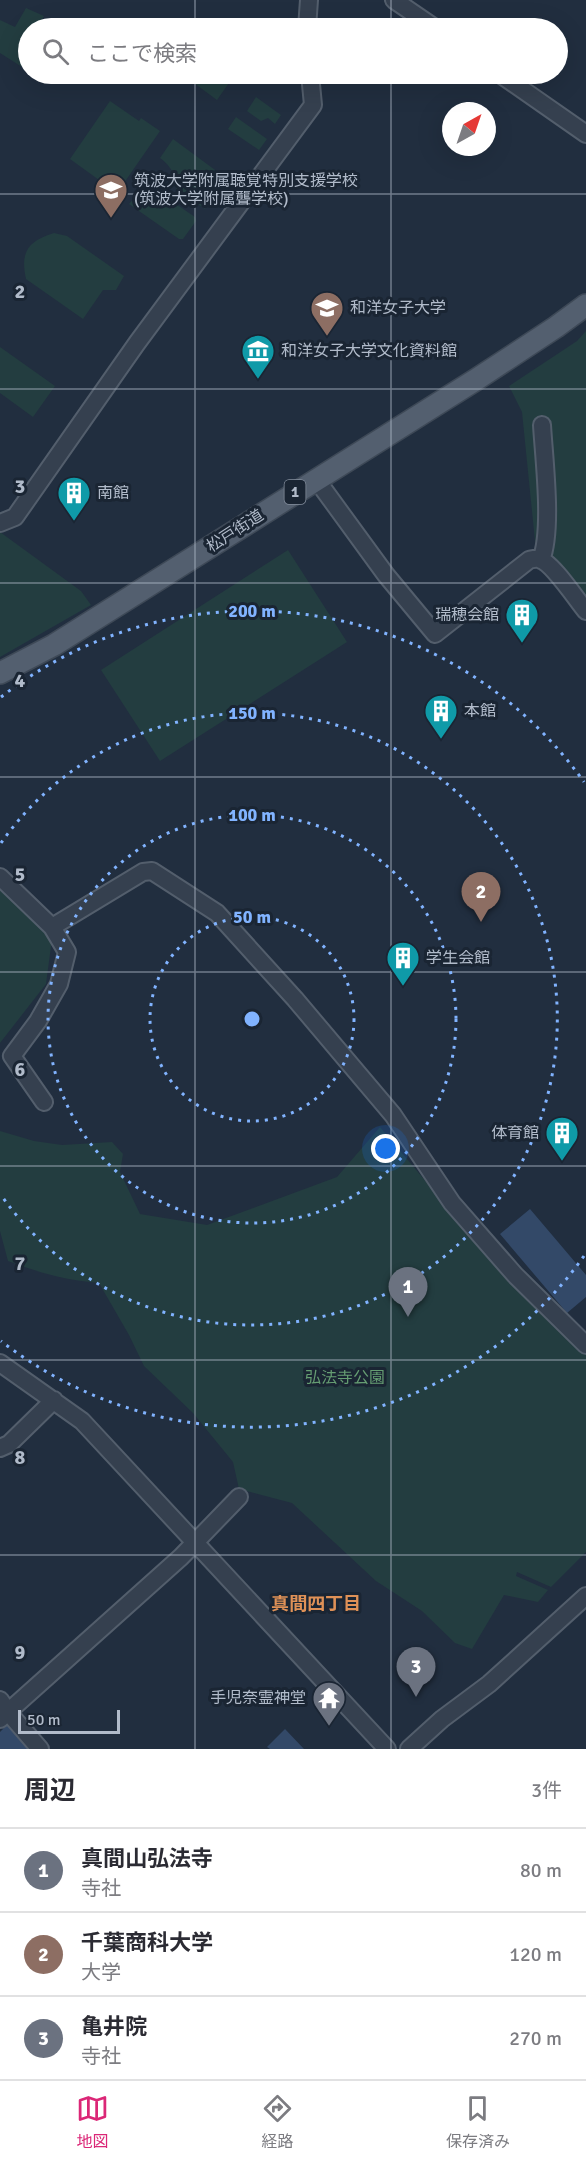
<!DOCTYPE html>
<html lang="ja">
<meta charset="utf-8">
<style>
:root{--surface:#fff;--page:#f7f7f7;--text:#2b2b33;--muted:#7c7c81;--line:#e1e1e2;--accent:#db2777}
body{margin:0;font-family:Signika,"Noto Sans JP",sans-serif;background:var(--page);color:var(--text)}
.compass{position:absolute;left:442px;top:102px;width:54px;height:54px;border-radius:50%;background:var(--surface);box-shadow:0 6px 24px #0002;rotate:40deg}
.scale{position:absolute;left:18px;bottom:15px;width:102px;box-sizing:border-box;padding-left:6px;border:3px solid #b1bbca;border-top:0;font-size:16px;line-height:21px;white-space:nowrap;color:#b1bbca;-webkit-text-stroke:4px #1a2533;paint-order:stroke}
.you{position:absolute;left:386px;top:1149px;width:21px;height:21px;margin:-15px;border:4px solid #fff;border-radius:50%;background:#1a73e8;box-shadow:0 0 0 9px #1a73e833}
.badge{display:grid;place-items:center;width:39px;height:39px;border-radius:50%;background:var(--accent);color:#fff;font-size:20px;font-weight:700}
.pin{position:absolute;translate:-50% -50px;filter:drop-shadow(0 2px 3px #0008)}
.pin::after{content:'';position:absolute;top:32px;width:21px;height:18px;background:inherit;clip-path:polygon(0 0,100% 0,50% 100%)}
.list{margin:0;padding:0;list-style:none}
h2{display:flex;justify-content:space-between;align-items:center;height:78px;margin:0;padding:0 24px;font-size:26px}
h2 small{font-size:20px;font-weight:400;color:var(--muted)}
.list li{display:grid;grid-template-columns:39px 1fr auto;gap:18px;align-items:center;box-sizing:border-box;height:84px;padding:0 24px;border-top:2px solid var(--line)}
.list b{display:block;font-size:22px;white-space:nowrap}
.list p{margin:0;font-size:20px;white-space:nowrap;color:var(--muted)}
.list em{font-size:20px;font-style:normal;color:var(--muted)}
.icon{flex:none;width:33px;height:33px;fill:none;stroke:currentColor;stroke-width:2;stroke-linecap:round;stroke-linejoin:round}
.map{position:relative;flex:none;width:586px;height:1749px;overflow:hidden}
.search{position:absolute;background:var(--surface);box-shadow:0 6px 24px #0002;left:18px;right:18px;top:18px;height:66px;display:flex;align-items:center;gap:15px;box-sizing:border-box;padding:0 21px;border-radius:33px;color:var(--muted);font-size:22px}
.sheet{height:330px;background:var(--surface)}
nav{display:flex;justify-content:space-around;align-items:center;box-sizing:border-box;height:84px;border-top:2px solid var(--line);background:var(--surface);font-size:16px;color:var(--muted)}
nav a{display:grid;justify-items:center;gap:3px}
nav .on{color:var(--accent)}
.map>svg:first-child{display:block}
</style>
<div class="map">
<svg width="586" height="1749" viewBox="0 0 586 1749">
<rect width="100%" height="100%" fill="#212e3f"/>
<path fill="#233d40" d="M 26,8 L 44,16 L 38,28 L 28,28 L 28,42 L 24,48 L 28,52 L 28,58 L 22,67 L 0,53 L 0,20 L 15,27 Z
M 185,74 L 222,74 L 231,80 L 217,100 L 183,75 Z
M 256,97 L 281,115 L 275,124 L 268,118 L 261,121 L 247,111 Z
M 110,101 L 139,121 L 141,118 L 160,131 L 117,193 L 70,159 Z
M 236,117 L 267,139 L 259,150 L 228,129 Z
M 173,139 L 226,178 L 205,209 L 176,189 C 176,175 171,166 160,158 Z
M 135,197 L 155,202 L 170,200 L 195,217 L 196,221 L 183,239 L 179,239 L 129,204 Z
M 54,233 L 67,236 L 124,276 L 116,290 L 103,290 L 83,319 L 26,279 C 20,252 28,241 54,233 Z
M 586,331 L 586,611 L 543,560 L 535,541 L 522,412 L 509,386 L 577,341 Z
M 0,347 L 55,386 L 33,417 L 0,393 Z
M 0,532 L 81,591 L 91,605 L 0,657 Z
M 288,550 L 347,642 L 160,761 L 101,670 Z
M 0,887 L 52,939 L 46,984 L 0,1043 Z
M 380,1127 L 492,1260 L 586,1352 L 586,1552 L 551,1587 L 517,1572 L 516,1576 L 548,1590 L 538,1602 L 504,1595 L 472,1649 L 455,1643 L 422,1611 L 376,1581 L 292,1503 L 239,1489 L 233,1462 L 193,1413 L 144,1366 L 129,1335 L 99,1283 C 65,1280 40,1273 8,1261 L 0,1231 L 0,1131 L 34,1141 L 62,1145 L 112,1142 L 123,1154 L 120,1172 L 140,1214 L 207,1225 L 337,1177 Z"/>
<path fill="#334968" d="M 530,1209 L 586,1275 L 586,1297 L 567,1313 L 500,1234 Z
M 8,1724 L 30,1749 L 0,1749 L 0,1732 Z
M 285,1729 L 304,1749 L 270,1749 L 267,1747 Z"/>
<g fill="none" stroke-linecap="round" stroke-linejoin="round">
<g stroke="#535e6c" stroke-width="20">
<path id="minor" d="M 394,0 L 435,28
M 307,28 L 309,0
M 500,74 L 586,134
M 316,479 L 386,575 L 435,634 L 529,560 C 533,559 535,558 539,559 C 552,562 576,599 586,611
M 0,523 L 15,517 L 137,343 L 313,105 L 310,74
M 541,560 C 553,530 544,459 542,425
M 0,877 L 52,927 L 67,952 L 59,984 L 38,1021 L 12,1056 L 44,1102
M 52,927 L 143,872 L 152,871 L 217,913 L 295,999 L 393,1115 L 452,1203 L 515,1275 L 586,1345
M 0,1363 L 82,1421 L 387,1749
M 0,1448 L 9,1444 L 54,1400
M 0,1700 L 8,1712 L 40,1749
M 0,1719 L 181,1557 L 239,1497
M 409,1749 L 442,1719 L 489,1684 L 586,1596"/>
</g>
<g stroke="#3e4957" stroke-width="24">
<path id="major" d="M 0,673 L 54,645 L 477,379 L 556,327 L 586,305"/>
</g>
<use href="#minor" stroke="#35404f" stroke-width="16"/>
<use href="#major" stroke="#535f6f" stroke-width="21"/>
</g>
<path fill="none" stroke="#b1bbca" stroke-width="1.5" stroke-opacity="0.55" d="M 195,0 L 195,28M 391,0 L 391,28M 195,74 L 195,1749M 391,74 L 391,1749M 0,194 L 586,194M 0,389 L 586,389M 0,583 L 586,583M 0,777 L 586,777M 0,972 L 586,972M 0,1166 L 586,1166M 0,1360 L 586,1360M 0,1555 L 586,1555"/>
<g fill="none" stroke="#81b3ff" stroke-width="3" stroke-dasharray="3 6">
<circle cx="252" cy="1019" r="102"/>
<circle cx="252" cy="1019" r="204"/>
<path d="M1 843A306 306 0 1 1 1 1195"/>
<path d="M584 1256A408 408 0 0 1 1 1341M1 697A408 408 0 0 1 584 782"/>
</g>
<defs>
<g id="school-pin" transform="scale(1.725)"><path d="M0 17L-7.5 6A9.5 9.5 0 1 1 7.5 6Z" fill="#8d6e63" stroke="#1a2533"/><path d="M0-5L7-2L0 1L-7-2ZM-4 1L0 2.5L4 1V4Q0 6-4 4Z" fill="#fff"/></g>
<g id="university-pin" transform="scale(1.725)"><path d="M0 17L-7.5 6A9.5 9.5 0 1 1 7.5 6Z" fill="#8d6e63" stroke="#1a2533"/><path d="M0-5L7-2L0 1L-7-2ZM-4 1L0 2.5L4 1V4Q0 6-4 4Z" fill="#fff"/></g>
<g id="museum-pin" transform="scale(1.725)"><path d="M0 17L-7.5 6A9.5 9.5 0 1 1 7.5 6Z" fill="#0f9aa8" stroke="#1a2533"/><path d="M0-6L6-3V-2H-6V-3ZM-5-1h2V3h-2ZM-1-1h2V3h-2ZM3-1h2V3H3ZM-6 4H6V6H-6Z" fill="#fff"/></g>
<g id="building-pin" transform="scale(1.725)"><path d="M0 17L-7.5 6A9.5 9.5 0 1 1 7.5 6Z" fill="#0f9aa8" stroke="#1a2533"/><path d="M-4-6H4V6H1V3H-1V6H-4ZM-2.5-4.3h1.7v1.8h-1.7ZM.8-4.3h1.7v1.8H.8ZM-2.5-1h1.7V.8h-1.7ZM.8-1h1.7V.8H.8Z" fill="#fff"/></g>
<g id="temple-pin" transform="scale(1.725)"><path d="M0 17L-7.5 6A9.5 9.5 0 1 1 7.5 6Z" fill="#6b7280" stroke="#1a2533"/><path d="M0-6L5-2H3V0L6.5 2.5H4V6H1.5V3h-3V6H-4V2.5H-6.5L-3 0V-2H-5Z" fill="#fff"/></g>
</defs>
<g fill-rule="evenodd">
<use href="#school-pin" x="111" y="190"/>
<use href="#university-pin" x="327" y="308"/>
<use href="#museum-pin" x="258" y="351"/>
<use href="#building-pin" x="74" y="493"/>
<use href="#building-pin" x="522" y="615"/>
<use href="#building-pin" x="441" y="711"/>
<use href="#building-pin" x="403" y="958"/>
<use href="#building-pin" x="562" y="1133"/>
<use href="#temple-pin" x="329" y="1698"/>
</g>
<g text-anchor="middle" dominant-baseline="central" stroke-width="6" stroke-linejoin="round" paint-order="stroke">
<rect fill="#1a2533" stroke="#848e9d" stroke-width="1.5" x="284.5" y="480" width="21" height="24" rx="4.5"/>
<g font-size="15" font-weight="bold" fill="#b1bbca">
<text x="295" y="492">1</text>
</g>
<g font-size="16" fill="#b1bbca" stroke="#1a2533" text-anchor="start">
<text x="134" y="181">筑波大学附属聴覚特別支援学校<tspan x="134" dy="18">(筑波大学附属聾学校)</tspan></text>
<text x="350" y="308">和洋女子大学</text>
<text x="281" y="351">和洋女子大学文化資料館</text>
<text x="97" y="493">南館</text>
<text x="499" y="615" text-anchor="end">瑞穂会館</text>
<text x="464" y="711">本館</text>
<text x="426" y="958">学生会館</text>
<text x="539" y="1133" text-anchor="end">体育館</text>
<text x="306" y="1698" text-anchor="end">手児奈霊神堂</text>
</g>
<g font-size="16" fill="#b1bbca" stroke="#1a2533">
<text transform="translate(235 531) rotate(-33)">松戸街道</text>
</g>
<g font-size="16" fill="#659d72" stroke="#1a2533">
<text x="345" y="1378">弘法寺公園</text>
</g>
<g font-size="18" font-weight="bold" fill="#df9157" stroke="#1a2533">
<text x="316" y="1604">真間四丁目</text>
</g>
</g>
<g font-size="20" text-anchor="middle" font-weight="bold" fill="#b1bbca" stroke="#1a2533" stroke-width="6" stroke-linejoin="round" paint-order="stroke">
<text x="20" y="298">2</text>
<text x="20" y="493">3</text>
<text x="20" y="687">4</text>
<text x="20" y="881">5</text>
<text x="20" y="1076">6</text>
<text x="20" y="1270">7</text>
<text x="20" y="1464">8</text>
<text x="20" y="1659">9</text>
</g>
<circle cx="252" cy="1019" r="9" fill="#81b3ff" stroke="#1a2533" stroke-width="3"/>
<g font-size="18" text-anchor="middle" font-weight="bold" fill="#81b3ff" stroke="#1a2533" stroke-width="6" stroke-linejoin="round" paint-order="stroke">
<text x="252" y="617">200 m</text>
<text x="252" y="719">150 m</text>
<text x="252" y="821">100 m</text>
<text x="252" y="923">50 m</text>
</g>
</svg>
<svg class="compass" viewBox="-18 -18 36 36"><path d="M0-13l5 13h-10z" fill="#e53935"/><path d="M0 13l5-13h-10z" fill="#7c7c81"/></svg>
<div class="scale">50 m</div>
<div class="you"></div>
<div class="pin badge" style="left:408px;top:1317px;background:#6b7280">1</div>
<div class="pin badge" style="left:481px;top:922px;background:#8d6e63">2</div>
<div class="pin badge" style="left:416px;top:1697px;background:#6b7280">3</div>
<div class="search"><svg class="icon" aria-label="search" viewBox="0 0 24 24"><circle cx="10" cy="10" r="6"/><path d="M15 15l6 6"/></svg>ここで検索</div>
</div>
<section class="sheet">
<h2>周辺<small>3件</small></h2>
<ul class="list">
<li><span class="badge" style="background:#6b7280">1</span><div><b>真間山弘法寺</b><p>寺社</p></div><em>80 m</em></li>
<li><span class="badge" style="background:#8d6e63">2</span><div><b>千葉商科大学</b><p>大学</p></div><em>120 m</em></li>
<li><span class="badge" style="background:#6b7280">3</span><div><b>亀井院</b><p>寺社</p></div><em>270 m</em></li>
</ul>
</section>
<nav>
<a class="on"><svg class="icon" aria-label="map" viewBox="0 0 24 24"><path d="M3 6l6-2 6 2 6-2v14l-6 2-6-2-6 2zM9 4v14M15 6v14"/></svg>地図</a>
<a><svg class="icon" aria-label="directions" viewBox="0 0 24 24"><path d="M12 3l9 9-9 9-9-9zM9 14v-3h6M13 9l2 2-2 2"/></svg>経路</a>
<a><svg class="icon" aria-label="saved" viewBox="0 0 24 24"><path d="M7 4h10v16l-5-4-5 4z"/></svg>保存済み</a>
</nav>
